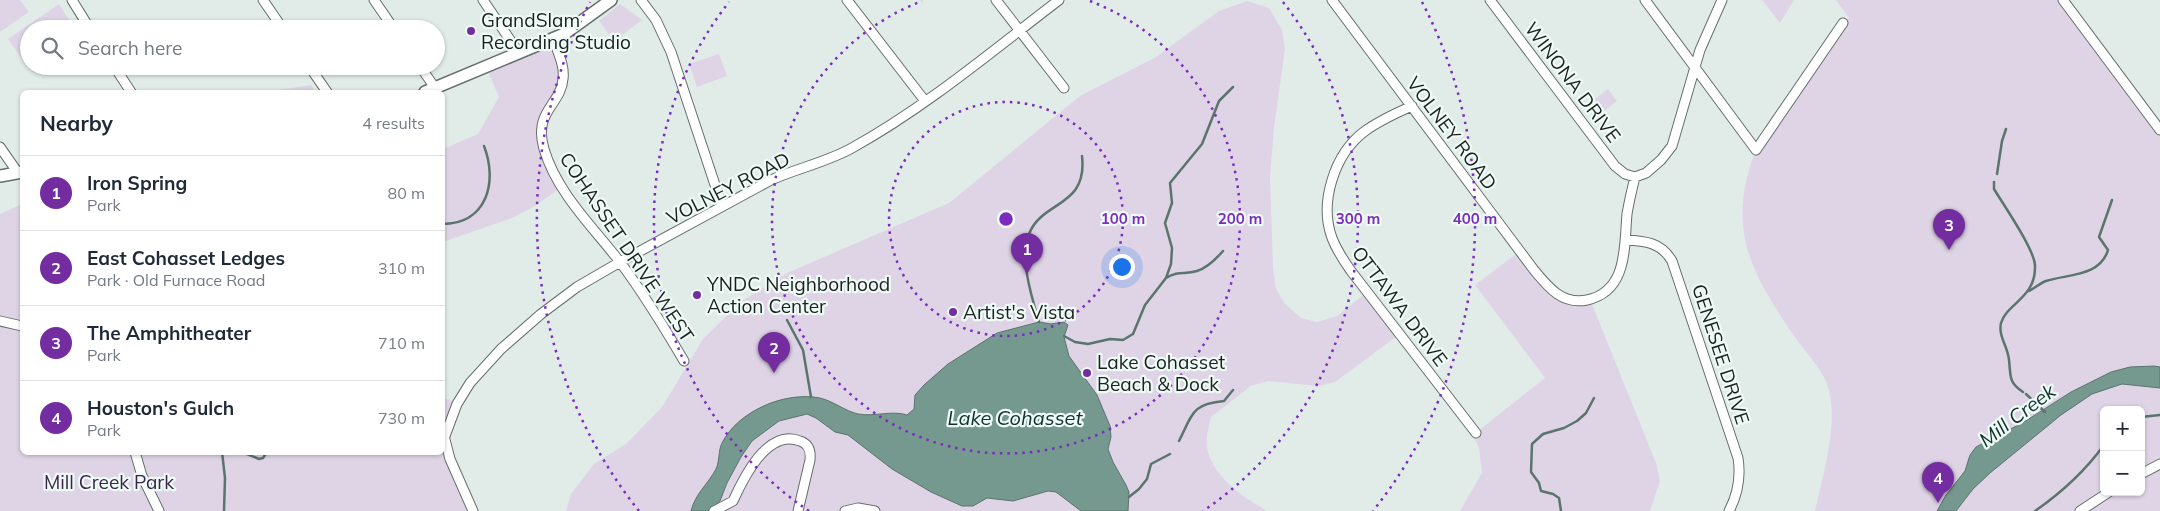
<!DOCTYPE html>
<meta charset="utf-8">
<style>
:root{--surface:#fff;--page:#f2f2f3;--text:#1f2937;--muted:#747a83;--line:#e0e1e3;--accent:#742da0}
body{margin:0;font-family:Mulish,sans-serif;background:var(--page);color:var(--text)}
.controls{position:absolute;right:15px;bottom:15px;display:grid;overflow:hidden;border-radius:8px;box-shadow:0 1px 4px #0004}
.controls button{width:45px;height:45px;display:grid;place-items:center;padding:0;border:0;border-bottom:1px solid var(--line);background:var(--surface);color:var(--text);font:25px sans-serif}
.you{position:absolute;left:1121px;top:266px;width:18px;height:18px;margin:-12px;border:4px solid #fff;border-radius:50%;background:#1a73e8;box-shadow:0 0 0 8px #1a73e833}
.badge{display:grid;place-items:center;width:32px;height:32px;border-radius:50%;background:var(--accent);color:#fff;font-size:16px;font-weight:700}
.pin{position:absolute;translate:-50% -41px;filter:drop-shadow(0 1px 2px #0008)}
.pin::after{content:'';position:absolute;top:26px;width:18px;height:15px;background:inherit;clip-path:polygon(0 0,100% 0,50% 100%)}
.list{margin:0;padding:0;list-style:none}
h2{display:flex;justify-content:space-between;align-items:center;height:65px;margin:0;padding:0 20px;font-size:21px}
h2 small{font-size:16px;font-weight:400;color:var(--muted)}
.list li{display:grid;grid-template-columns:32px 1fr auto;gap:15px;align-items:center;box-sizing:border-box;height:75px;padding:0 20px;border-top:1px solid var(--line)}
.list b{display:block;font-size:19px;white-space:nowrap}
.list p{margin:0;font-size:16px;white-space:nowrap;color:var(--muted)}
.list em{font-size:16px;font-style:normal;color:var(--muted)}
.icon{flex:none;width:28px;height:28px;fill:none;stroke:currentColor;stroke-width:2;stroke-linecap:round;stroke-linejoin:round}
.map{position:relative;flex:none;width:2160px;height:511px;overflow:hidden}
.search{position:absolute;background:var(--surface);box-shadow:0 1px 4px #0004;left:20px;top:20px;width:425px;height:55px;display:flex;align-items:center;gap:12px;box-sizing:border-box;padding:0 18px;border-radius:28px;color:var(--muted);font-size:19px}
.panel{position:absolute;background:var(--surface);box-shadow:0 1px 4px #0004;left:20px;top:90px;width:425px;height:365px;border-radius:8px}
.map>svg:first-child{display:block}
</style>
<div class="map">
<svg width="2160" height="511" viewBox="0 0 2160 511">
<rect width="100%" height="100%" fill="#e1ece9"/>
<path fill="#ded4e6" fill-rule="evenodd" d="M 0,0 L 20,0 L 29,12 L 0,32 Z
M 1762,0 L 1794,0 L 1780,23 Z
M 1836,0 L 2063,0 L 2160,130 L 2160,511 L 1815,511 C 1823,475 1840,419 1827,384 C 1821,368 1807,354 1797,340 C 1753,276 1725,231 1755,152 C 1760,138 1772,126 1780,114 C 1801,84 1822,53 1843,23 L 1849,18 ZM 2104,410 L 2141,410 L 2141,492 L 2104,492 Z
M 1247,1 L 1269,8 L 1282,30 L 1285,49 L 1274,127 L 1270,177 L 1273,268 L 1276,289 L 1285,304 L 1301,318 L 1317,322 L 1337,316 L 1367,292 L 1400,334 L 1335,382 L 1319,386 L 1268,381 L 1251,386 L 1211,417 C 1208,429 1204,443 1209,455 C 1218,481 1245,498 1267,511 L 566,511 L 571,494 L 594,464 L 626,444 L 662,407 L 703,339 L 742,301 L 787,273 L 949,203 L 1080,96 L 1156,57 L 1219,11 Z
M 59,4 L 71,23 L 62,29 L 29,29 L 29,52 L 21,57 L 8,39 Z
M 620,4 L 642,20 L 614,41 L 599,21 Z
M 553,38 L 563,71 L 542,136 L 562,187 L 535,206 L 512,218 L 443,242 L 443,149 L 478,134 L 499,97 L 486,67 Z
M 719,54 L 727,76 L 697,87 L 689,64 Z
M 311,85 L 316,92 L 265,92 Z
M 1608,89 L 1617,101 L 1595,118 L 1586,106 Z
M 22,204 L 22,452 L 442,452 L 443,397 L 457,404 L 445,436 L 473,511 L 0,511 L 0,214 Z
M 1520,251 L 1554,293 L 1590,299 L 1656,463 L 1660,481 L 1650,511 L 1460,511 L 1482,473 L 1479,448 L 1473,435 L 1545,378 L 1475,285 Z"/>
<path fill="#76998f" stroke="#5b746d" d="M 1039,322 L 1051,324 L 1064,322 L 1068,325 L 1064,337 L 1069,356 L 1097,395 L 1110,426 L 1111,437 L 1108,449 L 1113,462 L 1126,485 L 1129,492 L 1128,511 L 1081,511 L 1056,492 L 1048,491 L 1013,501 L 987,498 L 973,506 L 962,506 L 931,492 L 892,469 L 848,435 L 835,432 L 816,418 L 807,414 L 779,421 L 752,441 L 741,457 L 727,483 L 716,511 L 691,511 C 695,494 708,484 716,469 C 720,460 718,451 722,443 C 738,411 785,391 820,398 C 833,401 845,411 858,414 C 875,417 892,410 907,415 L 914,409 L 915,395 L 925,384 L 948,364 L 997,333 Z
M 2154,366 L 2160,367 L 2160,388 L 2122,384 L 2092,394 L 2061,415 L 1990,473 L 1973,489 L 1956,511 L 1937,511 L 1946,495 L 1965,471 L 1970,455 L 1976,447 L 2024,422 L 2071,392 L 2111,372 L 2130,367 Z"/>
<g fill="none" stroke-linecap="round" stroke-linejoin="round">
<path stroke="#5b746d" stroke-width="2.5" d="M 1997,174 L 2002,141 L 2006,129
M 1994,182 L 1994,189 C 2003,204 2035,250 2035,266 C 2036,298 2007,303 2001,323 C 1998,336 2008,347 2009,360 C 2011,376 2008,382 2023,392
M 442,224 C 487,224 498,182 484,146
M 1166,278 C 1179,270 1184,275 1197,271 C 1207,268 1216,259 1223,251
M 2029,291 C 2035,288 2040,283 2046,281 C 2067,274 2100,277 2108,250 L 2099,237 L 2112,200
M 787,320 L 803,350 L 811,397
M 1039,322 C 1032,298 1019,258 1029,234 C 1042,200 1088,208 1082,156
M 1064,336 L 1075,342 L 1088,344 L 1110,339 L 1123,340 L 1133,334 L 1145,305 L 1166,278 L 1171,264 L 1172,248 L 1165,223 L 1172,203 L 1170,183 L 1202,144 L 1219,101 L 1233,87
M 2026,394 L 2045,412
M 2141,417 L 2160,415
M 1179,441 C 1193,413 1192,404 1224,401 L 1233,390
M 222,452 L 225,478 L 224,511
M 242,452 L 259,459 L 263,458 L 267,452
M 1129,497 L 1139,489 L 1147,479 L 1151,464 L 1170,454
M 1561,511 L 1559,498 L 1553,494 L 1541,491 L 1539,483 L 1531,472 L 1532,444 L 1543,434 L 1564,428 L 1577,421 L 1586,413 L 1594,398
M 2035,511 C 2061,493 2085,471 2104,445"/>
<g stroke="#656f6c" stroke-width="11">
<path id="minor" d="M 72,0 L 90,29
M 263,0 L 283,29
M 374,0 L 394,29
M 483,0 L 519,53
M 641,0 L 656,20 L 671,52 L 722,206
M 847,0 L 925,101
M 996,0 L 1064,88
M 1332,0 L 1534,270 C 1548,287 1562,305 1587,300 C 1628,291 1624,247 1627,214 C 1629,202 1632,189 1635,177
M 1490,0 L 1615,166 L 1625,174 L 1635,177
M 1645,0 L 1756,150 L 1843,23
M 2063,0 L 2160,130
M 553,38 C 557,51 565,65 563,79 C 561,105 533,111 544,149 C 557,193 593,227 620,262 C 644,294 664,327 684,361
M 114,66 L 131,92
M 309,66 L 327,92
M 420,66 L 435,88
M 1412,106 C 1396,113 1379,121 1365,131 C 1334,154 1319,203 1332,238 C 1337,251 1344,261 1351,271 L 1476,433
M 0,147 L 18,173
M 1635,177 L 1646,173 L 1661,160 L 1672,146 L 1700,50 L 1722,0
M 1625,240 C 1645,241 1661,242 1672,261 L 1738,458 C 1741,477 1738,494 1729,511
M 0,321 L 22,326
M 443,432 L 450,459 L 473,511
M 445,436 L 457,404 L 470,383 L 501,349 L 541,314 L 577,287 L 620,262 L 771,180 C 798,168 827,162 852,148 C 926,107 992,51 1059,0
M 135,452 L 142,476 L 159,511
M 2141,474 L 2160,464
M 714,511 L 733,501 C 743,479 767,428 800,441 C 809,444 811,451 810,460 L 798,511
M 845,511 L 858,508 L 875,511
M 2080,511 L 2109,492"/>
</g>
<g stroke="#656f6c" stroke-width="14">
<path id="major" d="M 425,92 L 564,34 L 611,0
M 0,176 L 22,172"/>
</g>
<use href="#minor" stroke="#fff" stroke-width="9"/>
<use href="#major" stroke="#fff" stroke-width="11"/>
</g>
<g fill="none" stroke="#7b2cbf" stroke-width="2.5" stroke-dasharray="2.5 5">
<circle cx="1006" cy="219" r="117"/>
<path d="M1090 1A234 234 0 1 1 922 1"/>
<path d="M809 511A352 352 0 0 1 729 2M1283 2A352 352 0 0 1 1203 511"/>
<path d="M639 511A469 469 0 0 1 590 2M1422 2A469 469 0 0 1 1373 511"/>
</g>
<g fill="#742da0" stroke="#eefaf6" stroke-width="2">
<circle cx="471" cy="31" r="5"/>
<circle cx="697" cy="295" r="5"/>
<circle cx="953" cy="312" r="5"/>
<circle cx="1087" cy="373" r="5"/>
</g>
<g text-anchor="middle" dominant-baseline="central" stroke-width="4.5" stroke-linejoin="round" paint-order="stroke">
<g font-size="19" fill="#1b1f1e" stroke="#eefaf6" text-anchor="start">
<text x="481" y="20">GrandSlam<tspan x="481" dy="22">Recording Studio</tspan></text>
<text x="707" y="284">YNDC Neighborhood<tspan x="707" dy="22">Action Center</tspan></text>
<text x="963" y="312">Artist's Vista</text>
<text x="1097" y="362">Lake Cohasset<tspan x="1097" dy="22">Beach &amp; Dock</tspan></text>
</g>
<g font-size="19" fill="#1b1f1e" stroke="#eefaf6">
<text transform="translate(1573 82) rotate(53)">WINONA DRIVE</text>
<text transform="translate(1452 133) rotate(53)">VOLNEY ROAD</text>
<text transform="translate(728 188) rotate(-27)">VOLNEY ROAD</text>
<text transform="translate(627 247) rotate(56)">COHASSET DRIVE WEST</text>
<text transform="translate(1400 306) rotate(53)">OTTAWA DRIVE</text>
<text transform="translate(1721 354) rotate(72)">GENESEE DRIVE</text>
</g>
<g font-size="19" fill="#3a244a" stroke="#eefaf6">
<text x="109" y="482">Mill Creek Park</text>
</g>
<g font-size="20" font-style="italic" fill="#0f322a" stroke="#eefaf6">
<text transform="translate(2017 415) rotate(-37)">Mill Creek</text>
<text x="1015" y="417">Lake Cohasset</text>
</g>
</g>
<circle cx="1006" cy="219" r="8" fill="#7b2cbf" stroke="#eefaf6" stroke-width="2.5"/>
<g font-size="15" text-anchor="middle" font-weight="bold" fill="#7b2cbf" stroke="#eefaf6" stroke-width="4.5" stroke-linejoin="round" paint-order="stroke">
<text x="1123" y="224">100 m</text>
<text x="1240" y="224">200 m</text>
<text x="1358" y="224">300 m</text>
<text x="1475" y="224">400 m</text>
</g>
</svg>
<div class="controls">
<button>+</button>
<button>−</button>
</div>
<div class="you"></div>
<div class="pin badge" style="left:1027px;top:274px">1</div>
<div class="pin badge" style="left:774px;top:373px">2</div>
<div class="pin badge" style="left:1949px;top:250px">3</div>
<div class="pin badge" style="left:1938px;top:503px">4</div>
<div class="search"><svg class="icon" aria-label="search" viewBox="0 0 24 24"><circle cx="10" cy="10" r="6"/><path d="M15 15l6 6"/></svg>Search here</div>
<section class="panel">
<h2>Nearby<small>4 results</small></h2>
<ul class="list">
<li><span class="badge">1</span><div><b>Iron Spring</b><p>Park</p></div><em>80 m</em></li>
<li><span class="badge">2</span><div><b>East Cohasset Ledges</b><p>Park · Old Furnace Road</p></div><em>310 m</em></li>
<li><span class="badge">3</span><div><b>The Amphitheater</b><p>Park</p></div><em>710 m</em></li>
<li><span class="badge">4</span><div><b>Houston's Gulch</b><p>Park</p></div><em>730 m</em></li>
</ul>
</section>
</div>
